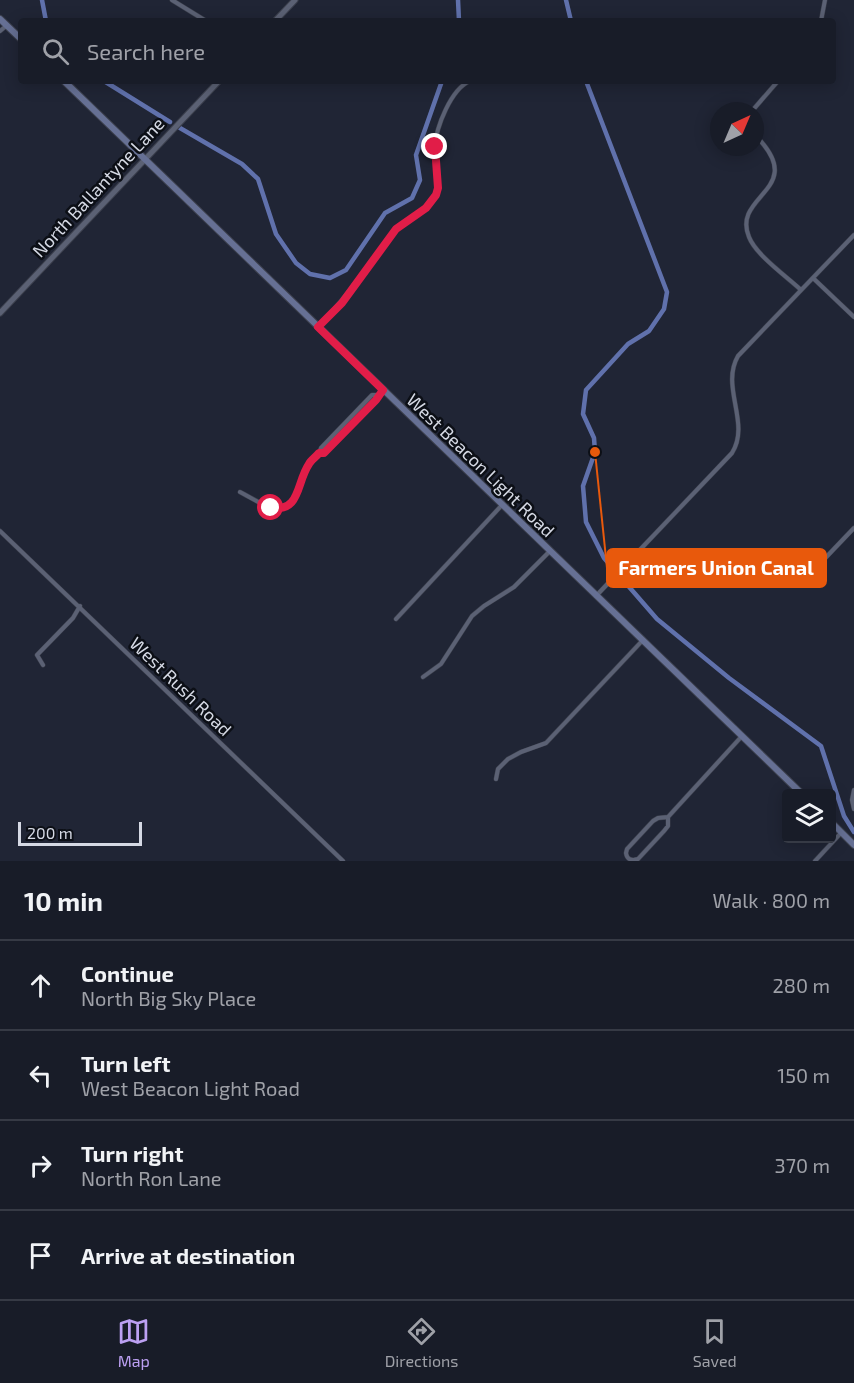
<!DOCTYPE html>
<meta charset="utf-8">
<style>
:root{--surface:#181c28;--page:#212530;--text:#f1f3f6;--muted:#9fa1a8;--line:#363a45;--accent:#bca0f2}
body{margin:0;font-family:"Exo 2",sans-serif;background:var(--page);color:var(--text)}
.controls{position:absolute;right:18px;bottom:18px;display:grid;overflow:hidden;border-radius:6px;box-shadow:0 3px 15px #0003}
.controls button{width:54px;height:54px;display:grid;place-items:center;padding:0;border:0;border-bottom:2px solid var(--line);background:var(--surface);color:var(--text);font:30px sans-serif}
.compass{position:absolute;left:710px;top:102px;width:54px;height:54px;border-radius:50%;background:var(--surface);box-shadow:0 3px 15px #0003;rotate:44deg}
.scale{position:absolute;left:18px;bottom:15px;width:124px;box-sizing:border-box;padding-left:6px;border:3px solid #d5d9e4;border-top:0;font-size:16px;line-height:21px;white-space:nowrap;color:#d5d9e4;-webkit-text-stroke:4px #0c0f16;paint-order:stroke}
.stop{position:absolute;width:18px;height:18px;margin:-14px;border:4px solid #e11d48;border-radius:50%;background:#fff}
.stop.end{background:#e11d48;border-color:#fff;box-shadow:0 2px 6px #0008}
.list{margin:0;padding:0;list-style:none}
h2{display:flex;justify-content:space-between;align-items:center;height:78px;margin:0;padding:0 24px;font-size:26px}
h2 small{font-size:20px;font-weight:400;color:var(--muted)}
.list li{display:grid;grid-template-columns:39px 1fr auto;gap:18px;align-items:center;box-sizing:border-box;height:90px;padding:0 24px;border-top:2px solid var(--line)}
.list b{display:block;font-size:22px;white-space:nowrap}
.list p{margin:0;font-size:20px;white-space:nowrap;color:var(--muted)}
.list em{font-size:20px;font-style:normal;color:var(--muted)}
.icon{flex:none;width:33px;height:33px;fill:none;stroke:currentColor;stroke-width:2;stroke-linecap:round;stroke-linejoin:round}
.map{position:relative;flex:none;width:854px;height:861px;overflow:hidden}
.search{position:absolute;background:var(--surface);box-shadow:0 3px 15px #0003;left:18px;right:18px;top:18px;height:66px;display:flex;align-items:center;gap:15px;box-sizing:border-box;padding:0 21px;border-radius:6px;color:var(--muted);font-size:22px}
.sheet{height:438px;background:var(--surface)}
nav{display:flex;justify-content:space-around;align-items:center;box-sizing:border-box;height:84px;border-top:2px solid var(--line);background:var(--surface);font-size:16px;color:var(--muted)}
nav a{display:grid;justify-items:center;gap:3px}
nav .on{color:var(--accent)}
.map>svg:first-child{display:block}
</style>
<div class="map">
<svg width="854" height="861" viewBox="0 0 854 861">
<rect width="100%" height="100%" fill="#202535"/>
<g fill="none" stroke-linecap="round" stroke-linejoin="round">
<path stroke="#6071ac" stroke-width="4.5" d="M 42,0 L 46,21
M 458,0 L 459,21
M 566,0 L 571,21
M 104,81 L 170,122
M 586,81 L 667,292 L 664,309 L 649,331 L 628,344 L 586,390 L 583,414 L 594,438 L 595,452 L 583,486 L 586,522 L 604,558 L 657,619 L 729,678 L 821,746 L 844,816 L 854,832
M 180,128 L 242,164 L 258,179 L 276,234 L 296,263 L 310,274 L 330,278 L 346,270 L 385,213 L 412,198 L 420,180 L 416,155 L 442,81"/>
<g stroke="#3b3f4c" stroke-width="5">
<path id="minor" d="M 172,0 L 206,21
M 821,21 L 825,0
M 0,31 L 6,26
M 752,111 L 778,81
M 755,135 C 810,190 731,194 749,237 C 756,255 786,276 801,290
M 813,278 L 854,317
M 318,327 C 338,307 354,285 371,263 C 379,252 386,239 396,229 C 408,216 431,212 437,193 C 441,179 434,162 435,147 C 436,127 451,89 470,81
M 378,395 L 372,395 L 321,448 L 319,454 L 325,453 L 376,400 L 383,390
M 240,492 C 250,497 260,504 270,507 C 298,518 298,479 309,464 C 312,460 316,457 319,454
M 0,531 L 343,861
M 808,583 L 812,572 L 854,528
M 596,596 L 732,453 C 751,423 720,387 738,356 L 854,235
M 396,619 L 502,505
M 43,665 L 37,655 L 73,618 L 80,606
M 423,677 L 441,664 L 472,616 L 484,606 L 514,587 L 550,551
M 496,779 L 498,769 L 508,759 L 521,752 L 546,743 L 642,641
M 854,790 L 852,800 L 854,809
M 668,817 L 668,826 L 664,831 L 638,859 C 632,861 627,860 626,853 L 627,849 L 653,821 L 658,818 L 668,817 L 742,736
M 815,861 L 841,833"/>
</g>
<g stroke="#3b3f4c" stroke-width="7">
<path id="tertiary" d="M 275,21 L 295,0
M 0,313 L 219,81"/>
</g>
<g stroke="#3b3f4c" stroke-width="8">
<path id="secondary" d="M 0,19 L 21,39
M 64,81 L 802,794
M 832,823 L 854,845"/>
</g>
<use href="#minor" stroke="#5b6174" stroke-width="4"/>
<use href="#tertiary" stroke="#5b6174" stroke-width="5"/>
<use href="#secondary" stroke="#667094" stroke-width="6"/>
</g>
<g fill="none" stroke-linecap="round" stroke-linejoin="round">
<path stroke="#e11d48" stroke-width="8" d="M 271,508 C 301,512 296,483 309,464 C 311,460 316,457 319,453 L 324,453 L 376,400 L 383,390 L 318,327 L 342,303 L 396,229 L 426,208 L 436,195 L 438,188 L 435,147"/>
</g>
<g text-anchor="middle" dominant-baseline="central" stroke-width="5" stroke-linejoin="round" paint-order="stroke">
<g font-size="18" fill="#d5d9e4" stroke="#0c0f16">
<text transform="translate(98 187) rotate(-47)">North Ballantyne Lane</text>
<text transform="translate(481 465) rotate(44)">West Beacon Light Road</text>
<text transform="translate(181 686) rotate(44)">West Rush Road</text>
</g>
</g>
<path fill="none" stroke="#e8590c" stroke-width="2" d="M595 452L607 568"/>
<circle fill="#e8590c" stroke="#0c0f16" stroke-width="2" cx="595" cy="452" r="6"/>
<rect fill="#e8590c" stroke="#e8590c" stroke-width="2" x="607" y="549" width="219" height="38" rx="6"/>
<g font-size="20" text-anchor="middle" font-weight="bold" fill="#fff">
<text x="716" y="575">Farmers Union Canal</text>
</g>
</svg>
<div class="controls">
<button><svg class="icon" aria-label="layers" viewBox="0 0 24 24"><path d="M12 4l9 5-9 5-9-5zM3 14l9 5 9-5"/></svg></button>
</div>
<svg class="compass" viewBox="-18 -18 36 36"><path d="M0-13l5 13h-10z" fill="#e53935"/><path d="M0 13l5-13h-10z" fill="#9fa1a8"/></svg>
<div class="scale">200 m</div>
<div class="stop" style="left:271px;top:508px"></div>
<div class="stop end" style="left:435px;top:147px"></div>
<div class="search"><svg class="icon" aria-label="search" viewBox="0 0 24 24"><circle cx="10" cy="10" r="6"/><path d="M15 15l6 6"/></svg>Search here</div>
</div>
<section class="sheet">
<h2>10 min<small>Walk · 800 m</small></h2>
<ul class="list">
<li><svg class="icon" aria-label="ahead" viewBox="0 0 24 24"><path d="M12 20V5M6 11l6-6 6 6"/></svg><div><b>Continue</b><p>North Big Sky Place</p></div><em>280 m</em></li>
<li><svg class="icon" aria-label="left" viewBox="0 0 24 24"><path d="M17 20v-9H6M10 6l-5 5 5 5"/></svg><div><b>Turn left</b><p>West Beacon Light Road</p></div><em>150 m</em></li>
<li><svg class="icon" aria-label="right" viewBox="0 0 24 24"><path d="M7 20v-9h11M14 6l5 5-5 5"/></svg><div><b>Turn right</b><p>North Ron Lane</p></div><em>370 m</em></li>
<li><svg class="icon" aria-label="arrive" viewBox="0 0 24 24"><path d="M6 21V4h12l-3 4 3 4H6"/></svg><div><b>Arrive at destination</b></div></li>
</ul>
</section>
<nav>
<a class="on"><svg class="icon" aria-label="map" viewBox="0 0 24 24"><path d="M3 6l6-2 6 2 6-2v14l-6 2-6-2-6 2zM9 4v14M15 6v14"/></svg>Map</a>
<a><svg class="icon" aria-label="directions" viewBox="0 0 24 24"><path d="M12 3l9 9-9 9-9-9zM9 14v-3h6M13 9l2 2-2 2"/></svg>Directions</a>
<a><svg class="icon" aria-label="saved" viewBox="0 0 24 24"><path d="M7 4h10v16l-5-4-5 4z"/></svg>Saved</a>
</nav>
